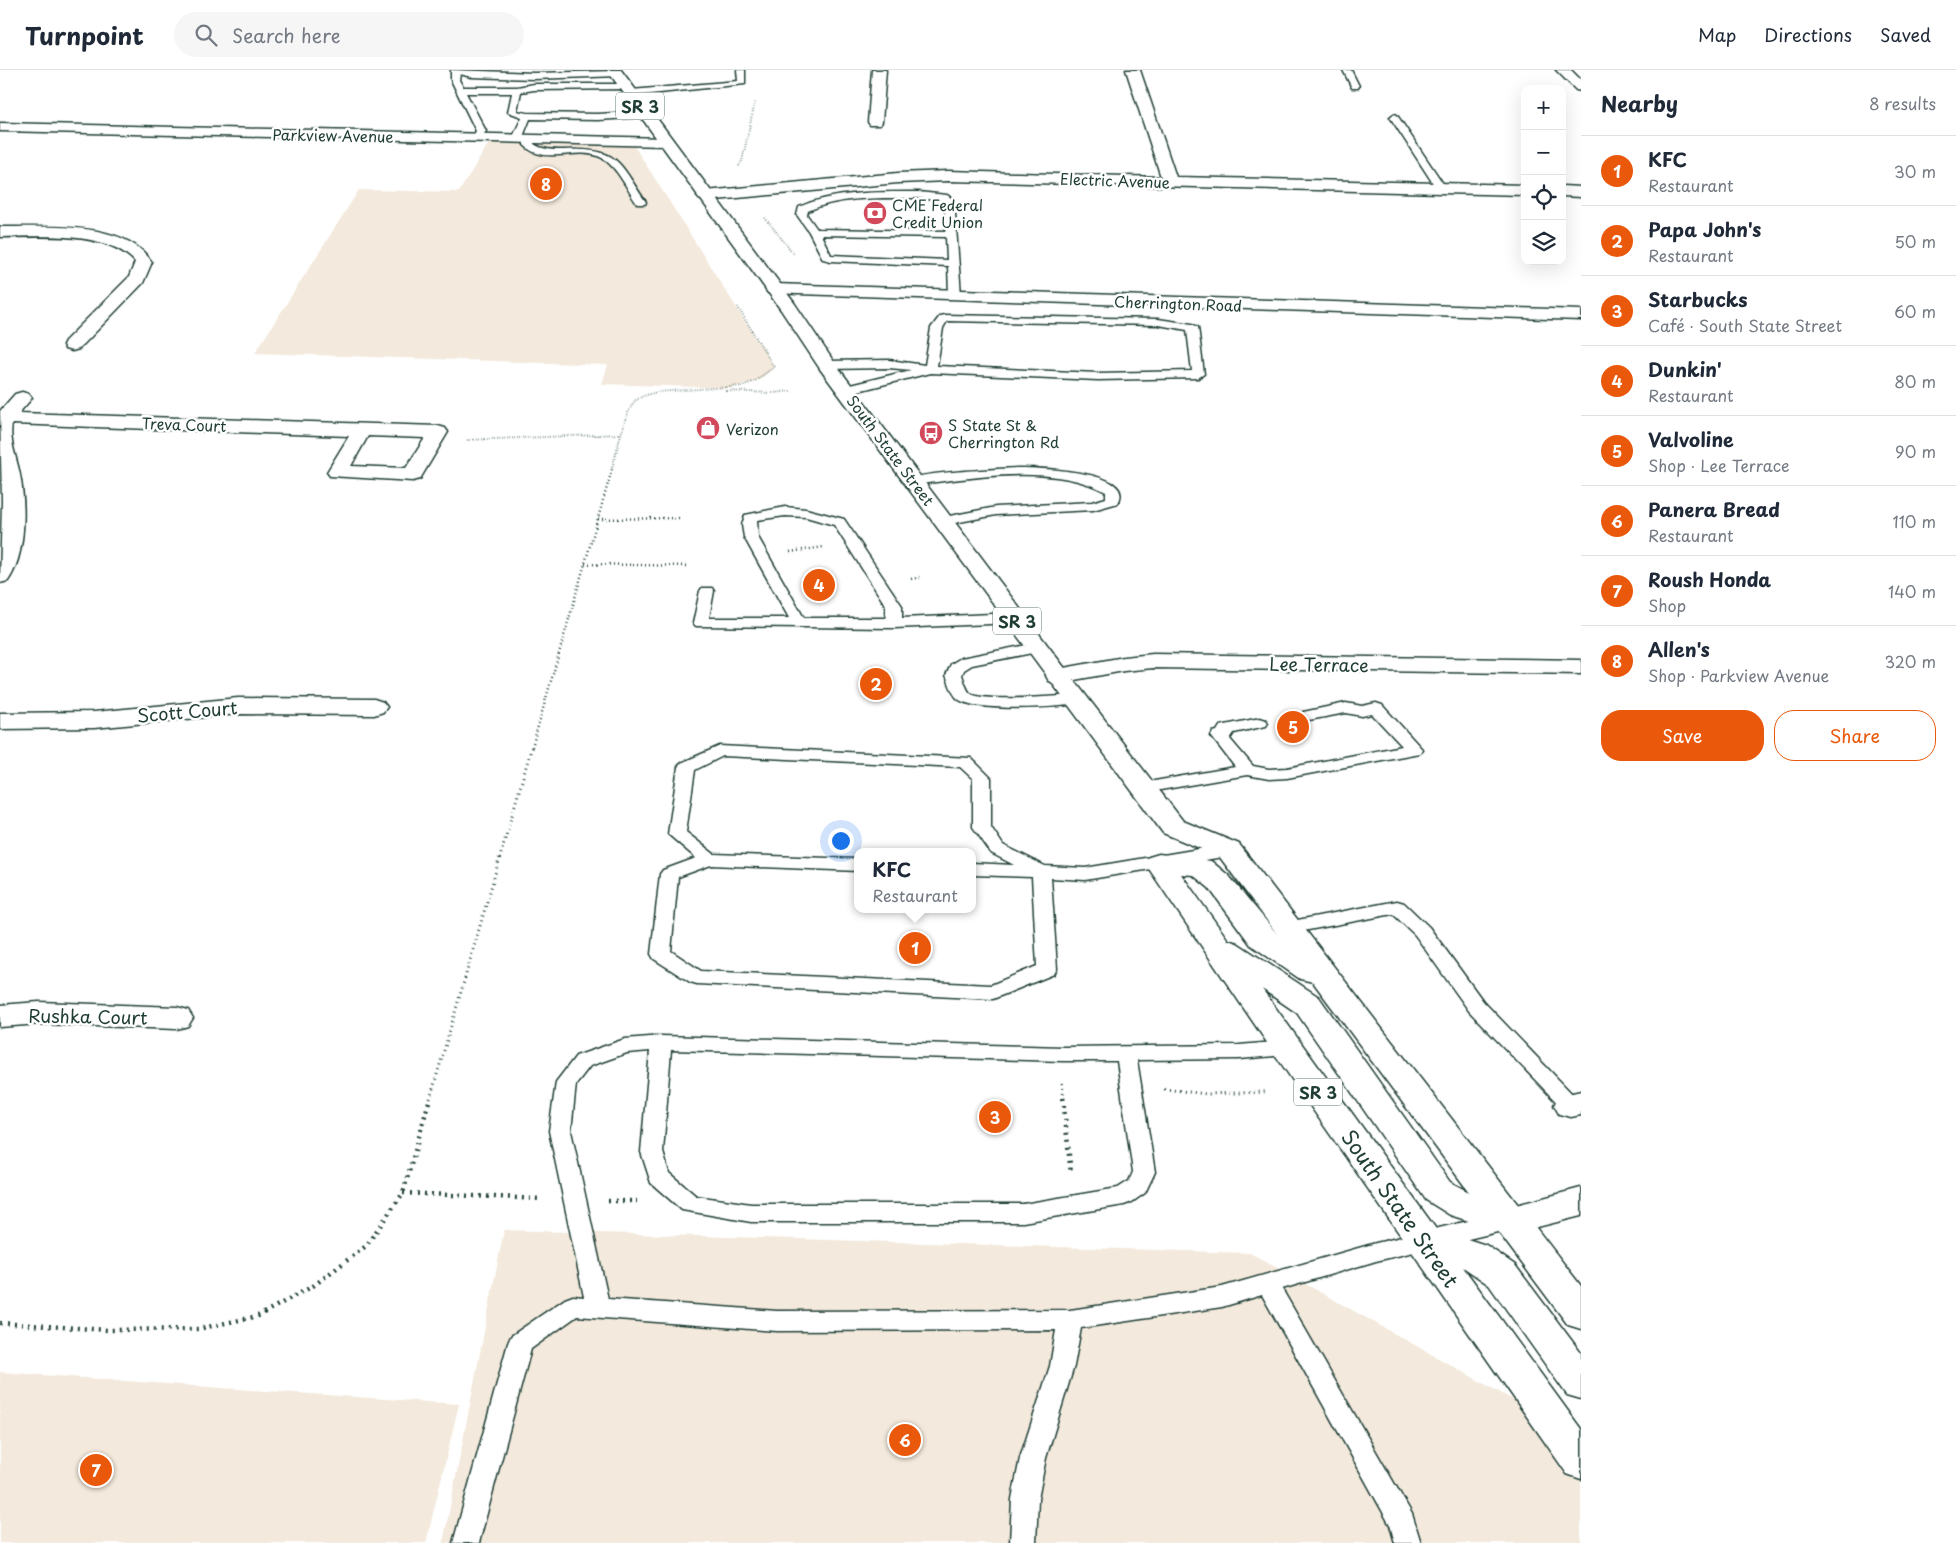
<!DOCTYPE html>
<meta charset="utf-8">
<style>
:root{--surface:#fff;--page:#f6f6f7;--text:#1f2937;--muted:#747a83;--line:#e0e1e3;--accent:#ea580c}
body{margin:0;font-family:"Playpen Sans",sans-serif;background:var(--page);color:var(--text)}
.controls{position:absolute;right:15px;top:15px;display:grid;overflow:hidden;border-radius:10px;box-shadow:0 5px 20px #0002}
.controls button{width:45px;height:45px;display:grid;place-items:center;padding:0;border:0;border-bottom:1px solid var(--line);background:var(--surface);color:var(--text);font:25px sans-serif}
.you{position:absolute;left:840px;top:770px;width:18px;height:18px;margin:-12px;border:4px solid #fff;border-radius:50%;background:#1a73e8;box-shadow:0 0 0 8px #1a73e833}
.badge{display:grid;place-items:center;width:32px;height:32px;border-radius:50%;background:var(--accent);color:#fff;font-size:16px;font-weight:700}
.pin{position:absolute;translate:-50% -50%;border:2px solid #fff;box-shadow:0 1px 5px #0006}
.popup{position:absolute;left:854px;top:778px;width:122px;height:65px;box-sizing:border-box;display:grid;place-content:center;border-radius:10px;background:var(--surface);filter:drop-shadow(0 1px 4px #0005);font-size:16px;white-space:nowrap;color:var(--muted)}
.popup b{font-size:19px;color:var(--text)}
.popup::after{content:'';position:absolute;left:50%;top:100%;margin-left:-10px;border:10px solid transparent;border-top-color:var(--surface)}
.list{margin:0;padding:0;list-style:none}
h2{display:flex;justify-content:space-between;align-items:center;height:65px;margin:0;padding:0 20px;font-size:21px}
h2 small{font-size:16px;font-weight:400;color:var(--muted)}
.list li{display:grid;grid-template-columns:32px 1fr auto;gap:15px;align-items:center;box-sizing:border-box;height:70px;padding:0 20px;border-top:1px solid var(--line)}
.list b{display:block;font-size:19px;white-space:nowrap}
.list p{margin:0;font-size:16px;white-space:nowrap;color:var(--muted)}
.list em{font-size:16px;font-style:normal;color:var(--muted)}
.actions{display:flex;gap:10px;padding:15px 20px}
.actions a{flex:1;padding:11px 0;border:1px solid var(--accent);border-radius:20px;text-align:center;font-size:18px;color:var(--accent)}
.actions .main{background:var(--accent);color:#fff}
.icon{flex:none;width:28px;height:28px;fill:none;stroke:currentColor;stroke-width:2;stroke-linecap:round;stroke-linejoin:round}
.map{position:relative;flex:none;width:1581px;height:1473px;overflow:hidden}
header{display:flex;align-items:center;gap:30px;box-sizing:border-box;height:70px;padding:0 25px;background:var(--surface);border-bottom:1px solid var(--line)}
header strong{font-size:24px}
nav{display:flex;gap:28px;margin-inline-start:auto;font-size:18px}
.search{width:350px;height:45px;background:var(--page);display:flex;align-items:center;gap:12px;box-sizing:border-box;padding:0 18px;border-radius:28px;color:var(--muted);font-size:19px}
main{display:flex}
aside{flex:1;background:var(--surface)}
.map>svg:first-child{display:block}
</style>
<header>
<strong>Turnpoint</strong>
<div class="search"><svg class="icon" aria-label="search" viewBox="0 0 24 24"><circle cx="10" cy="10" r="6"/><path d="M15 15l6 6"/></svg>Search here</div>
<nav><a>Map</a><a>Directions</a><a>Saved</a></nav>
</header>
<main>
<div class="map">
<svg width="1581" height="1473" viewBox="0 0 1581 1473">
<rect width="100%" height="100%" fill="#fff"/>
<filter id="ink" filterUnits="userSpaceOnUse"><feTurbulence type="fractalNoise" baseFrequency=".02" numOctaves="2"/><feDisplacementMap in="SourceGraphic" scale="10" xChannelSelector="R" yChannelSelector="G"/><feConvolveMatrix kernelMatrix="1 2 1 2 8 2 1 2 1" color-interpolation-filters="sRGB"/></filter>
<g filter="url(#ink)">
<path fill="#f3e9dc" d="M 492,68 L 631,71 L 774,297 L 758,310 L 731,318 L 602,314 L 608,295 L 255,283 L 359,120 L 459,122 Z
M 504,1160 L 1250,1183 L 1581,1368 L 1581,1473 L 443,1473 Z
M 0,1302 L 222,1318 L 459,1334 L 426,1473 L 0,1473 Z"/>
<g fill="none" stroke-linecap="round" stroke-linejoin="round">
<g stroke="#1f3d34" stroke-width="3">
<path id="service" d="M 451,0 L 534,3 L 617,1 L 620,2 L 620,6 L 534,9 L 471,7 L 460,4 L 459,10 L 463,17 L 517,17 L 534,14 L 627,14 L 630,15 L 630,19 L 534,20 L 521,22 L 517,41 L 527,43 L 598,44 L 646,41 L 650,44 L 646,47 L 598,50 L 530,49 L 522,69 L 517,72 L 512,69 L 522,47 L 508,42 L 512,23 L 466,23 L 486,61 L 480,70 L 477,71 L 472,68 L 476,61 L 451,10 Z
M 737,0 L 745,0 L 745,14 L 631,26 L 627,23 L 631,20 L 738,11 Z
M 1343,0 L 1351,0 L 1359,16 L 1358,18 L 1352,18 Z
M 1394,44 L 1397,45 L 1446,118 L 1444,120 L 1438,120 L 1436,118 L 1390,47 Z
M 529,66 L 534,69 L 534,74 C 543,80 553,80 564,80 C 619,78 617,90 646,132 L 645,134 L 637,134 C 627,119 618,98 602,88 C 579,75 545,97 524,75 L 524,69 Z
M 918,122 L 947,125 L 954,130 L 961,225 L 959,227 L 951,227 L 949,225 L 948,196 L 831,191 L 823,189 L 809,162 L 797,145 L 799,137 C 835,121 879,122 918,122 ZM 918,128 L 944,131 L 946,161 L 817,159 L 807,145 L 808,141 C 840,126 882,128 918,128 ZM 821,165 L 946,167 L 947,190 L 831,185 Z
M 944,245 L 1158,249 L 1192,254 L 1198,257 L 1204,304 L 1198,308 L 1098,310 L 930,303 L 846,324 L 842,323 L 840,320 L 842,317 L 911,300 L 889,298 L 827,299 L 821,295 L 827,291 L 889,290 L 925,295 L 931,258 L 940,246 ZM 947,251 L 1158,255 L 1187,260 L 1192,301 L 1098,303 L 937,296 L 943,258 Z
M 1017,398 C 1033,398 1138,400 1118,433 L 1093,440 L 996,445 L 944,455 L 939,454 L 937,451 L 939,448 L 996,437 L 1092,432 L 1106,428 L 1106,422 C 1052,393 972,408 913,415 L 906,411 C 914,402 1000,399 1017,398 Z
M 785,437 L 806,439 L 844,449 L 902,536 L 902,548 L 1015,543 L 1020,545 L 1023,548 L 1020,551 L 1015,553 L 894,558 L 696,556 L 693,553 L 700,521 L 702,518 L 712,518 L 714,521 L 709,548 L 789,548 L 744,467 L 742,455 L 745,445 ZM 785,446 L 806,447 L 834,455 L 886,536 L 886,548 L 804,548 L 758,467 L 757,450 Z
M 1037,573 L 1042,575 L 1045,578 L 1042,581 L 972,595 L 964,600 L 962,605 C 964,610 966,619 970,623 C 981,633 1058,626 1076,625 L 1082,627 L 1084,630 L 1082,633 C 1062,638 973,642 958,629 C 952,624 949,612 946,605 L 951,594 L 961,588 Z
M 1346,633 L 1362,636 L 1376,633 L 1382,635 L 1422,679 L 1420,683 L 1414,684 L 1287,708 L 1269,709 L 1247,705 L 1143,723 L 1137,722 L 1134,718 L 1137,714 L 1143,713 L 1235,697 L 1211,666 L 1213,662 L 1217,661 L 1220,656 L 1260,648 L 1266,650 L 1268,653 L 1266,656 L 1234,663 L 1230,669 L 1253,696 L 1269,699 L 1287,698 L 1402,676 L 1372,644 L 1362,646 L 1346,643 L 1309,650 L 1303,648 L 1301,645 L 1303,642 Z
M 720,676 L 971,688 L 991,708 L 991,757 L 1003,775 L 1045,796 L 1085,798 L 1229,774 L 1235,776 L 1238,780 L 1235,784 L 1229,786 L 1085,810 L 1051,808 L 1057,899 L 1054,904 L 993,929 L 697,914 L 690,912 L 654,889 L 651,884 L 660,804 L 663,800 L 696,788 L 668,764 L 678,697 L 681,693 ZM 723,686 L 960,697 L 973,709 L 973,757 L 991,783 L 1014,795 L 972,793 L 972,805 L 1032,807 L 1037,896 L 991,915 L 701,901 L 671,881 L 678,807 L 711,795 L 858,801 L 858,789 L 714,784 L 686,762 L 695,700 Z
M 1397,831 L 1404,833 L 1429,857 L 1483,931 L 1578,1030 L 1581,1034 L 1578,1040 L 1571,1043 L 1564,1040 L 1469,941 L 1415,865 L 1393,844 L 1287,864 L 1280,862 L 1277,858 L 1280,854 L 1287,852 Z
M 661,966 L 1063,977 L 1239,975 L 1286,971 L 1293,973 L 1296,978 L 1293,983 L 1286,985 L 1239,989 L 1137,990 L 1155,1102 L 1145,1123 L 1132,1132 L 1124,1135 L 1023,1152 L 751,1152 L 682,1140 L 651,1113 L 641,1082 L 650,981 L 627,983 L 590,996 L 576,1014 L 571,1061 L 608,1229 L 777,1241 L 1070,1240 L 1222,1217 L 1376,1173 L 1506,1142 L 1514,1145 L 1517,1151 L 1514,1157 L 1506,1160 L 1376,1191 L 1282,1219 L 1412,1444 L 1421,1473 L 1395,1473 L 1390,1455 L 1262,1225 L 1222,1237 L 1081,1258 L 1074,1296 L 1046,1388 L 1038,1429 L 1036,1473 L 1010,1473 L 1012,1429 L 1020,1388 L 1050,1296 L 1056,1260 L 777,1261 L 577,1246 L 531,1279 L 479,1473 L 453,1473 L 508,1273 L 511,1266 L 565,1229 L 573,1226 L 584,1227 L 549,1061 L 556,1012 L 576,986 L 625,969 ZM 671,980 L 1063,991 L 1117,991 L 1133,1102 L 1129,1111 L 1118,1118 L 1023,1134 L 751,1134 L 696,1126 L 669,1103 L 663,1082 Z"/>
</g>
<g stroke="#1f3d34" stroke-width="3">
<path id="minor" d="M 872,0 L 886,0 L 882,52 L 880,55 L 870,55 L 868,52 Z
M 1126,0 L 1140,0 L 1176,107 L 1525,115 L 1525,125 L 948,111 L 898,113 L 705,131 L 699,129 L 697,126 L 699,123 L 705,121 L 898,103 L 948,101 L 1161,107 Z
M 1556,0 L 1571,0 L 1581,10 L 1581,21 L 1576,20 Z
M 0,53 L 666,68 L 671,69 L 673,72 L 671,75 L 666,76 L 0,61 Z
M 1562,116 L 1581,117 L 1581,127 L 1562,126 Z
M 0,157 C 46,158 123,149 152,192 L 143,213 L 79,279 L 72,281 L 65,279 L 63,275 L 65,271 L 129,207 L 135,192 C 107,160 40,167 0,167 Z
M 774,214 L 1581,240 L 1581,250 L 768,223 L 765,219 L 768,215 Z
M 22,322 L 29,324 L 32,328 L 19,343 L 438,356 L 445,358 L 448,362 L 420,409 L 413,411 L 330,406 L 327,402 L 349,366 L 12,354 C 9,370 16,386 19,400 C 26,431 27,484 8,511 L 0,513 L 2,431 L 0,341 L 15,324 ZM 368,366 L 425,368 L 406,398 L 351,396 Z
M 1153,584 L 1581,590 L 1581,604 L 1153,598 L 1124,601 L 1058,613 L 1049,611 L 1046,606 L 1049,601 L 1058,599 L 1124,587 Z
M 238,628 L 374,629 L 383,632 L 387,637 L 383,642 L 374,645 L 238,644 L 94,658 L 0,659 L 0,643 L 94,642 Z
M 39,932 L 177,937 L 188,940 L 193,948 L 188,956 L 177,959 L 39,954 L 0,957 L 0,935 Z
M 1581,1021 L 1581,1045 L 1571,1047 L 1559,1044 L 1554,1035 L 1559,1026 Z
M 1581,1118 L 1581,1146 L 1510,1164 L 1497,1160 L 1492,1150 L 1497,1140 Z"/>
</g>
<g stroke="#1f3d34" stroke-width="3">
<path id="primary" d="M 607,0 L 621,0 L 795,234 L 834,292 L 1067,601 L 1183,751 L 1239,774 L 1581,1216 L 1581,1259 L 1568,1255 L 1497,1160 L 1450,1145 L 1426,1130 L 1297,943 L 1262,919 L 1436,1159 L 1486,1175 L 1515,1195 L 1581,1283 L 1581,1329 L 1567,1325 L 1489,1215 L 1463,1197 L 1581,1359 L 1581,1409 L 1567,1404 L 1304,1027 L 1145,793 L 1149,787 L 1159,784 L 1211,791 L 1229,806 L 1277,864 L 1219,786 L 1163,763 L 820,299 L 781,240 ZM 1181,804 L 1193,805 L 1209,818 L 1251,875 L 1300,909 L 1313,912 L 1469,1122 L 1450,1112 L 1319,927 L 1237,873 L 1228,870 Z"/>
</g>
<path stroke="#1f3d34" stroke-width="2" stroke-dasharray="0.5 2" stroke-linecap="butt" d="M 739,96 L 742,91 L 755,32
M 765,148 L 794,184
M 725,321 L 772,323 L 791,321
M 467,370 L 622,364
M 612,398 C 616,384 626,339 635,331 C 641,326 649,324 657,322 L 742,316 L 755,311 L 774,297 L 737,236"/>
<path stroke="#1f3d34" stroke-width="2.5" stroke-dasharray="1 3" stroke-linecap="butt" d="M 598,449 L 681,448
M 790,482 L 824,477
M 585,494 L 688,496
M 911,509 L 922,507
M 532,677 L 613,396"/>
<path stroke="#1f3d34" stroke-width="3" stroke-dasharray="1 4" stroke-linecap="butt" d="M 1062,1013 L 1064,1029
M 1164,1019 L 1207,1024 L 1265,1022
M 430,1029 L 532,676"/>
<path stroke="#1f3d34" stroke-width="4.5" stroke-dasharray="2 5" stroke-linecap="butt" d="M 1063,1028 L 1071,1104
M 403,1123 L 542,1129
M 608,1131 L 637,1131
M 0,1253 L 108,1260 L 198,1259 L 258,1246 L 313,1216 L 366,1176 L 403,1123 L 430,1028"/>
<use href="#service" fill="#fff" fill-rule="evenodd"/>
<use href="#minor" fill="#fff" fill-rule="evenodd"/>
<use href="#primary" fill="#fff" fill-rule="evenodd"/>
</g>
</g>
<defs>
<g id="bank-disc" transform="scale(1.25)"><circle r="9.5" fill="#d1495b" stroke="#fff"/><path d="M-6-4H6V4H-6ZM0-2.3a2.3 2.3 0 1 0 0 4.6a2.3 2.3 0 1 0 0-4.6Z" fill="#fff"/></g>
<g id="shop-disc" transform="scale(1.25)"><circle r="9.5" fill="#d1495b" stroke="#fff"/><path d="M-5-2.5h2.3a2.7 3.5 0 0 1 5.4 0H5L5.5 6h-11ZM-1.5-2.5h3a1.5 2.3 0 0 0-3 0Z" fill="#fff"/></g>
<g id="bus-disc" transform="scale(1.25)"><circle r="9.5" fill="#d1495b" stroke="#fff"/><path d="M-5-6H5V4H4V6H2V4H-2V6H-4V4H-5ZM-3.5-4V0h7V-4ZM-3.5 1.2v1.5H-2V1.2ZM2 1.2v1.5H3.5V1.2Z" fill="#fff"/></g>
</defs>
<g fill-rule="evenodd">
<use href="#bank-disc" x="875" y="143"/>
<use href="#shop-disc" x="708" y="358"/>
<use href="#bus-disc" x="931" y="363"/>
</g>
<g text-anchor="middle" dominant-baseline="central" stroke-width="5" stroke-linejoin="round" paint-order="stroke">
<g font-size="15" fill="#1f3d34" stroke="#fff">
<text transform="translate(333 65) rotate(1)">Parkview Avenue</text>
<text transform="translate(1115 110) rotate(2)">Electric Avenue</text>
<text transform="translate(1178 233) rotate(2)">Cherrington Road</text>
<text transform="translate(184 354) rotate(2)">Treva Court</text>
<text transform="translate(891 380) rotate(53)">South State Street</text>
</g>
<g font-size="15" fill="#1f3d34" stroke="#fff" text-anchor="start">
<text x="892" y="134">CME Federal<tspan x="892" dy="17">Credit Union</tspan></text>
<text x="948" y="354">S State St &amp;<tspan x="948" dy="17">Cherrington Rd</tspan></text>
<text x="726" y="358">Verizon</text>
</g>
<g fill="#fff" stroke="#627771" stroke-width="1">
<rect x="616" y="22.5" width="48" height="27" rx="4"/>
<rect x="993" y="537.5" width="48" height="27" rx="4"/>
<rect x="1294" y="1008.5" width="48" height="27" rx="4"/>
</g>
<g font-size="16" font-weight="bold" fill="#1f3d34">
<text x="640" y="36">SR 3</text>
<text x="1017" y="551">SR 3</text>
<text x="1318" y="1022">SR 3</text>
</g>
<g font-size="18" fill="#1f3d34" stroke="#fff">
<text transform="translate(1319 594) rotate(1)">Lee Terrace</text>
<text transform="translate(187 641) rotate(-5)">Scott Court</text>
<text transform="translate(88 946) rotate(1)">Rushka Court</text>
</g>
<g font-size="21" fill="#1f3d34" stroke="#fff">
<text transform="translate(1401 1138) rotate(55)">South State Street</text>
</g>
</g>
</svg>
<div class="controls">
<button>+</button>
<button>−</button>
<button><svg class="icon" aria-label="locate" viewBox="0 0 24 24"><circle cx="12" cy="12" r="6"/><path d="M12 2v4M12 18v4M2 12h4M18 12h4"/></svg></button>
<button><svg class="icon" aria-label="layers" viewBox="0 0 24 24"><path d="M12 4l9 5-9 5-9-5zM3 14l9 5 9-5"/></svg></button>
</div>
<div class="you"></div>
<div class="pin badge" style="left:915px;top:878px">1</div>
<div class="popup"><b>KFC</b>Restaurant</div>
<div class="pin badge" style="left:876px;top:614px">2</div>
<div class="pin badge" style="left:995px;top:1047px">3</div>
<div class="pin badge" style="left:819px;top:515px">4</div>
<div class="pin badge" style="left:1293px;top:657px">5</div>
<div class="pin badge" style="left:905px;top:1370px">6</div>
<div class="pin badge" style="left:96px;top:1400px">7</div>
<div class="pin badge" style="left:546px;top:114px">8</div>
</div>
<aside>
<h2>Nearby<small>8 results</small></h2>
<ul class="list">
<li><span class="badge">1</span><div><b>KFC</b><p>Restaurant</p></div><em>30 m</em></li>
<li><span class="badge">2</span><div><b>Papa John's</b><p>Restaurant</p></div><em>50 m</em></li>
<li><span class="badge">3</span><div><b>Starbucks</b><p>Café · South State Street</p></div><em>60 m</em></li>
<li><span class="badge">4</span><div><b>Dunkin'</b><p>Restaurant</p></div><em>80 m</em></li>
<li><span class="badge">5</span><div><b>Valvoline</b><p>Shop · Lee Terrace</p></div><em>90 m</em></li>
<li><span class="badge">6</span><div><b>Panera Bread</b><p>Restaurant</p></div><em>110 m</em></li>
<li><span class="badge">7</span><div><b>Roush Honda</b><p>Shop</p></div><em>140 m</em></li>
<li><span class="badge">8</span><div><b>Allen's</b><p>Shop · Parkview Avenue</p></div><em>320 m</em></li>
</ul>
<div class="actions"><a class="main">Save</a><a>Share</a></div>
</aside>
</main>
